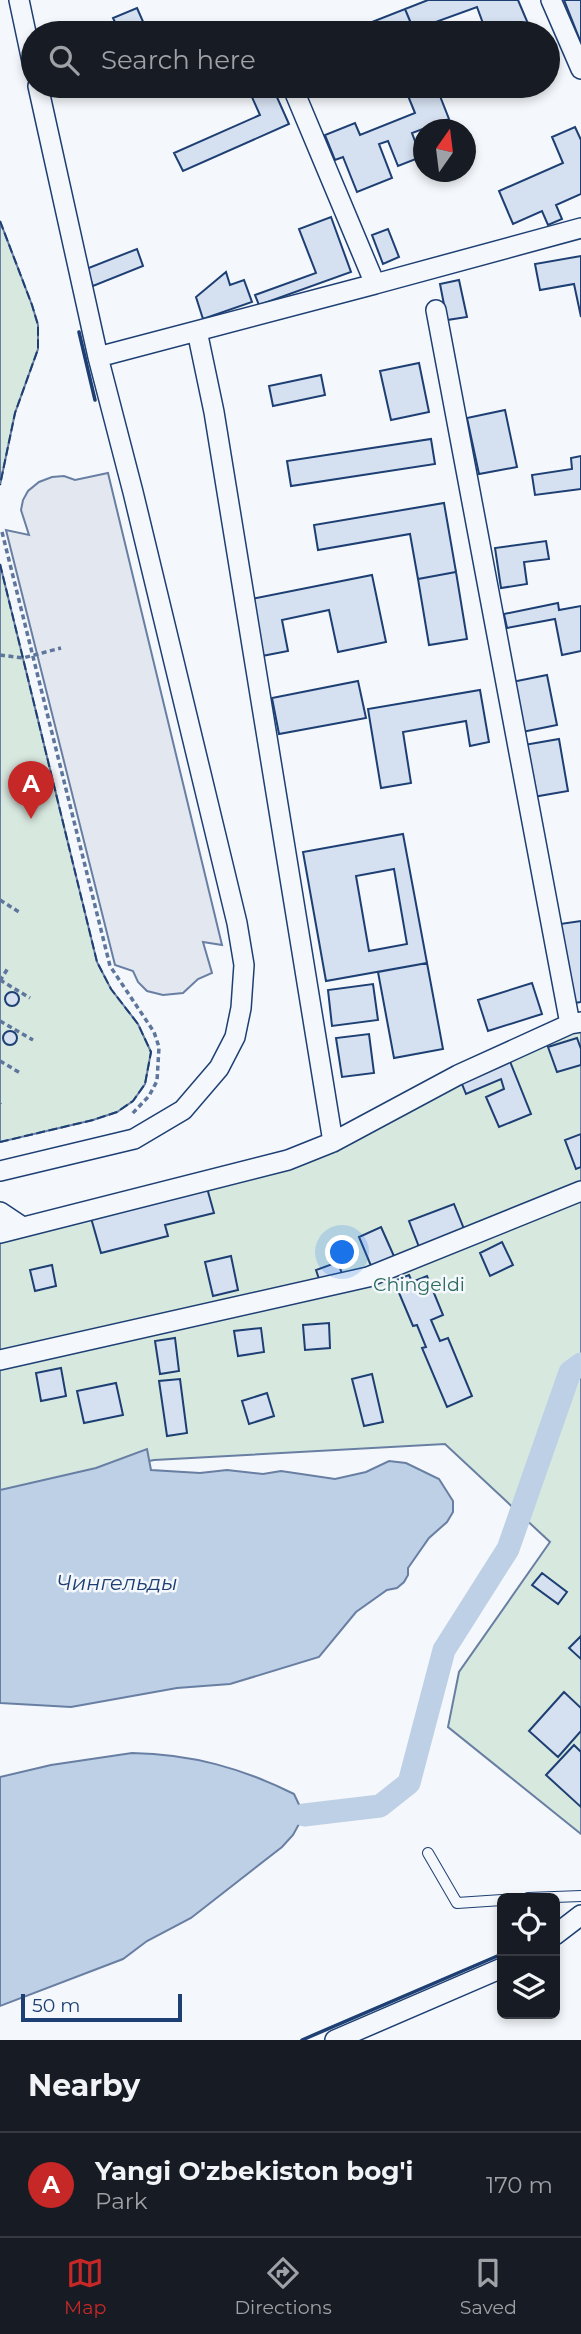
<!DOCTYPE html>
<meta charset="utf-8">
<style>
:root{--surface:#171b24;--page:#20242c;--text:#f1f3f6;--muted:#9ea1a6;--line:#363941;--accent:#c62828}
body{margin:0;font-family:Montserrat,sans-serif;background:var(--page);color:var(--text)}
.controls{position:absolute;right:21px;bottom:21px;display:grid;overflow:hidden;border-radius:10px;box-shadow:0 4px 10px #0003}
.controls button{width:63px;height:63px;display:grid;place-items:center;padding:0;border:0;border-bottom:2px solid var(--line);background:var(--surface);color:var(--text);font:35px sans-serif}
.compass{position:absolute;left:413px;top:119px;width:63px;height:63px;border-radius:50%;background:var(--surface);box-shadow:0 4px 10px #0003;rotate:14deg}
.scale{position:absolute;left:21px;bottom:18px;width:161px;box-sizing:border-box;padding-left:7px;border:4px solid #1d3f73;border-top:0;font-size:19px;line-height:24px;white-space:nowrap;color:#1d3f73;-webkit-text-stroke:5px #f4f7fb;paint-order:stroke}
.you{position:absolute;left:343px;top:1253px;width:24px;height:24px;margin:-18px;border:5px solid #fff;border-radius:50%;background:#1a73e8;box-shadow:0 0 0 10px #1a73e833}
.badge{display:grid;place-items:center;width:46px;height:46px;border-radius:50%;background:var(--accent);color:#fff;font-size:23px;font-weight:700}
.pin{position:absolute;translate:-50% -58px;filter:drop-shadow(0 2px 4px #0008)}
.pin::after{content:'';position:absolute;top:37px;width:24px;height:21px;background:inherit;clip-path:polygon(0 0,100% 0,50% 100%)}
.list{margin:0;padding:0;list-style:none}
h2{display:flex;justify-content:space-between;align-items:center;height:91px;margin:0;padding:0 28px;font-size:30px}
h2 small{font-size:23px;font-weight:400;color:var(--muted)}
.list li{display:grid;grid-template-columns:46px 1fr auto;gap:21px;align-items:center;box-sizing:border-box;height:105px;padding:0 28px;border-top:2px solid var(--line)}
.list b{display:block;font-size:26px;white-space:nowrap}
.list p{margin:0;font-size:23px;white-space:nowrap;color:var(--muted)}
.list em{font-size:23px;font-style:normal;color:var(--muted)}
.icon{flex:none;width:38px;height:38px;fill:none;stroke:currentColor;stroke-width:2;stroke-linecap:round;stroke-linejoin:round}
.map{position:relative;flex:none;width:581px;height:2040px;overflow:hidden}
.search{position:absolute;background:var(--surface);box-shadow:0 4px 10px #0003;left:21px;right:21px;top:21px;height:77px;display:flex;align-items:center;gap:18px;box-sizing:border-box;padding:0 24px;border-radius:38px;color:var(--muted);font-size:26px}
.sheet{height:196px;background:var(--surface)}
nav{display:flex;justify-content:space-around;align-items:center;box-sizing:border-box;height:98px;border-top:2px solid var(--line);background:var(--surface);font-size:19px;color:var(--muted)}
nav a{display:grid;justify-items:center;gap:4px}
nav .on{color:var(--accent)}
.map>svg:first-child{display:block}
</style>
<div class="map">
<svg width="581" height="2040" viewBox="0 0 581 2040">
<rect width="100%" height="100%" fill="#f4f7fb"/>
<path fill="#d7e8df" stroke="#687fa3" stroke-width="2" d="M 0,221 L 32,305 L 38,325 L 38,349 L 15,413 L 0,485 Z
M 0,564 L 97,962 L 111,989 L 138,1024 L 151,1052 L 145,1084 L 133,1101 L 117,1112 L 93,1120 L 0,1142 Z
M 581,1028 L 581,1834 L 448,1727 L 459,1672 L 550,1542 L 445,1444 L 154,1460 L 0,1491 L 0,1236 L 267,1172 L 463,1075 Z"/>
<path fill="#e3e8f0" stroke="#687fa3" stroke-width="2" d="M 108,473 L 222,945 L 203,942 L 212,973 L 198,979 L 183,993 L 163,995 L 147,991 L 138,982 L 133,971 L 115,965 L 6,530 L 29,535 L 21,510 L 23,500 L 28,491 L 39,482 L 52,477 L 64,476 L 75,480 Z"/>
<path fill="#bed0e5" stroke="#687fa3" stroke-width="2" d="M 147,1449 L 151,1470 L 200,1473 L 227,1470 L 263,1474 L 281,1471 L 335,1479 L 366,1472 L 389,1461 L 406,1463 L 439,1479 L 453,1501 L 453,1512 L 447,1522 L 429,1538 L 408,1568 L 408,1575 L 404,1582 L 397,1588 L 387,1590 L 356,1612 L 319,1657 L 230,1684 L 177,1688 L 71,1707 L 0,1703 L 0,1490 L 96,1468 Z
M 132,1753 C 191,1754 242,1768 294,1794 L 304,1815 L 293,1835 L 282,1847 L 191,1918 L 147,1941 L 123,1959 L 0,2006 L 0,1777 L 51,1765 Z"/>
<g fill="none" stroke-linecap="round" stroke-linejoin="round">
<path stroke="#bed0e5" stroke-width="23" d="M 304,1815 L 380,1806 L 409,1783 L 444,1650 L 508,1549 L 570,1372 L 581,1364"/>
</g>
<path fill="#d5e0f0" stroke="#1d3f73" stroke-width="2" fill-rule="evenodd" d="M 428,0 L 518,0 L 532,33 L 473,33 L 485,29 L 477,7 L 430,24 L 434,33 L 415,33 L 405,9 Z
M 564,0 L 581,0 L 581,43 Z
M 137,8 L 148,33 L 120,33 L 113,18 Z
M 405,9 L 415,33 L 344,33 Z
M 247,86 L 272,86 L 289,124 L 183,171 L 174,153 L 260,115 Z
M 404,86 L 436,86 L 449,119 L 412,133 L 421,157 L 398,166 L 388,141 L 379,144 L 392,178 L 357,192 L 343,157 L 335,160 L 325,135 L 355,123 L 360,135 L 415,113 Z
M 575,127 L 581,140 L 581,194 L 556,205 L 562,219 L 548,225 L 542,211 L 513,224 L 499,191 L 563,163 L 552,137 Z
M 331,217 L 351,272 L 259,305 L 255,295 L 316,273 L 299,229 Z
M 388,229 L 399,257 L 383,264 L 372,235 Z
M 137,249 L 143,266 L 93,286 L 86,269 Z
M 581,256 L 581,317 L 574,284 L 540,290 L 535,264 Z
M 226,272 L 230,285 L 244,280 L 252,302 L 203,319 L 196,297 Z
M 459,280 L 467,317 L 447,320 L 440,284 Z
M 419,363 L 429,412 L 391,420 L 380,371 Z
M 321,375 L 325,395 L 273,406 L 269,386 Z
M 505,410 L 517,467 L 479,474 L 467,418 Z
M 431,439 L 435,464 L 291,486 L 287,461 Z
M 581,456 L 581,489 L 535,495 L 532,475 L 572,469 L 571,458 Z
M 444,503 L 456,572 L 418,579 L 410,534 L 318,550 L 314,525 Z
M 546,541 L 549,559 L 524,562 L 527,584 L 501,588 L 495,548 Z
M 456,572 L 467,639 L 429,645 L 418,579 Z
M 372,575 L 386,642 L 338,652 L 329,610 L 282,620 L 288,651 L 262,656 L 251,599 Z
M 558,603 L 559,610 L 581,606 L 581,651 L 562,655 L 555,619 L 507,628 L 504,614 Z
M 547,675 L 557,725 L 522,732 L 512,682 Z
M 358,681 L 366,718 L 279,734 L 272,698 Z
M 480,690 L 489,742 L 470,746 L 466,721 L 403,732 L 411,783 L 381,788 L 368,709 Z
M 559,739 L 568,791 L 533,797 L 524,745 Z
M 403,834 L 427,963 L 326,981 L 303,852 ZM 394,869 L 407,944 L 369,951 L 356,876 Z
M 581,921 L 581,1002 L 574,1003 L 560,924 Z
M 427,963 L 443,1049 L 394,1058 L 378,972 Z
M 532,983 L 542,1014 L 488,1031 L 478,1000 Z
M 373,984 L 378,1020 L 332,1026 L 328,990 Z
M5 999a7 7 0 1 1 14 0a7 7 0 1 1-14 0Z
M3 1038a7 7 0 1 1 14 0a7 7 0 1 1-14 0Z
M 369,1034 L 374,1073 L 342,1077 L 336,1038 Z
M 577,1038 L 581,1049 L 581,1065 L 557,1072 L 548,1047 Z
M 509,1059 L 531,1114 L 499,1127 L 486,1097 L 504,1089 L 501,1079 L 466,1094 L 460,1079 Z
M 581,1134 L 581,1167 L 576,1169 L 565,1140 Z
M 207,1188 L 214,1213 L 165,1225 L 168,1236 L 101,1253 L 91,1218 Z
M 454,1204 L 466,1234 L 421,1252 L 409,1221 Z
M 381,1227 L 397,1263 L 374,1273 L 359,1237 Z
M 502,1242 L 513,1265 L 490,1276 L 480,1253 Z
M 231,1256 L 238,1290 L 213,1296 L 205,1262 Z
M 338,1262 L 343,1277 L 321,1285 L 316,1270 Z
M 52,1265 L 56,1286 L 35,1291 L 30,1270 Z
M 409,1275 L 412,1282 L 427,1276 L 443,1315 L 431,1320 L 440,1341 L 448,1338 L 472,1396 L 447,1407 L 422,1348 L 426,1347 L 417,1325 L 413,1326 L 394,1281 Z
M 329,1323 L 330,1348 L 305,1350 L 303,1325 Z
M 261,1328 L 264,1352 L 238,1356 L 234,1331 Z
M 175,1338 L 179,1371 L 160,1374 L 155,1341 Z
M 61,1368 L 66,1396 L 41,1401 L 36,1373 Z
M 372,1374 L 383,1422 L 364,1426 L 352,1379 Z
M 180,1379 L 187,1433 L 167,1436 L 159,1381 Z
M 116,1383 L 123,1415 L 84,1423 L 77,1391 Z
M 267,1393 L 274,1416 L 249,1424 L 242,1401 Z
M 542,1573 L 567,1592 L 558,1604 L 532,1585 Z
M 581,1636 L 581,1659 L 569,1648 Z
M 564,1692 L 581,1708 L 581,1731 L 558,1757 L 529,1731 Z
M 574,1745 L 581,1752 L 581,1807 L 546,1775 Z"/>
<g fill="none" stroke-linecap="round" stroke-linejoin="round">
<g stroke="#1d3f73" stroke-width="12">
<path id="service" d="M 428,1853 L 457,1903 L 502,1900
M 528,1898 L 581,1896"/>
</g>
<g stroke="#1d3f73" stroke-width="22">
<path id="minor" d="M 19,0 L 33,66
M 551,0 L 581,69
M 292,86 L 375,284 L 581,228
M 436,310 L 570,1024
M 197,331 L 214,412 L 333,1142
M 98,357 L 375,284
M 0,1171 L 134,1139 L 183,1110 L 219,1068 L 235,1037 L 241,1008 L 244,965 L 237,923 L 133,492 L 98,357 L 38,86
M 0,1212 L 21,1226
M 0,1233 L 288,1160 L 333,1142 L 458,1075 L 570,1024 L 581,1022
M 0,1360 L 368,1277 L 581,1191
M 555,1935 L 581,1915
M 335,2040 L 502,1968"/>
</g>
<path stroke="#5e769c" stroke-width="3.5" stroke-dasharray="5 3.5" stroke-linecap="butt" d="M 2,532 L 110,966 L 154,1032 L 159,1047 L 157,1081 L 149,1096 L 132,1114
M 0,655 L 23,658 L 61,648
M 0,900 L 19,912
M 0,980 L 30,998
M 0,981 L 8,968
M 0,1021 L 33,1040
M 0,1061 L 22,1074
M 0,1103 L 0,1104"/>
<use href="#service" stroke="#f4f7fb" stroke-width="10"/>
<use href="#minor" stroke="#f4f7fb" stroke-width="19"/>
<path stroke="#1d3f73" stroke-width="2" stroke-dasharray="9 3.5" stroke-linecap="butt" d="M 0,221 L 32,305 L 38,325 L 38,349 L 15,413 L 0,485
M 0,564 L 97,962 L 111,989 L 138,1024 L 151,1052 L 145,1084 L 133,1101 L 117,1112 L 93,1120 L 0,1142"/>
<path stroke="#1d3f73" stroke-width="3.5" d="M 79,332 L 95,400
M 302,2040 L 502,1954"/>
</g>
<g text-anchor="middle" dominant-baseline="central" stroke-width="5" stroke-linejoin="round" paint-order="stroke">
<g font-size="19" fill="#2c6c60" stroke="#f4f7fb">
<text x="419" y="1284">Chingeldi</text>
</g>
<g font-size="21" font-style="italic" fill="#1d3f73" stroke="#f4f7fb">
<text x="117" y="1582">Чингельды</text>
</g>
</g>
</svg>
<div class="controls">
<button><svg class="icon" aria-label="locate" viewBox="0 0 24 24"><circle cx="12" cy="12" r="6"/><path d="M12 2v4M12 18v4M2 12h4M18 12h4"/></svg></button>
<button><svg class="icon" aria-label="layers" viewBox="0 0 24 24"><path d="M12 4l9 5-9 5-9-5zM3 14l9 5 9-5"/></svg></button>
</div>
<svg class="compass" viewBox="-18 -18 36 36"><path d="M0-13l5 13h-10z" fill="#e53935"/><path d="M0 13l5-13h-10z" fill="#9ea1a6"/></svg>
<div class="scale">50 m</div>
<div class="you"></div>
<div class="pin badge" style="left:31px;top:819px">A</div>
<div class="search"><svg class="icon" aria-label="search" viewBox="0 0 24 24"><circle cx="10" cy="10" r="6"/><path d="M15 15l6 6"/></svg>Search here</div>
</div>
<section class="sheet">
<h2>Nearby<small></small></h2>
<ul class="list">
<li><span class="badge">A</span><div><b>Yangi O'zbekiston bog'i</b><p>Park</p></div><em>170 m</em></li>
</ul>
</section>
<nav>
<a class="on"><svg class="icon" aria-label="map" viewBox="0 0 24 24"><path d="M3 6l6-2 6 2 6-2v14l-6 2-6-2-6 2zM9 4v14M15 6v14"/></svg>Map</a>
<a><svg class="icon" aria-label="directions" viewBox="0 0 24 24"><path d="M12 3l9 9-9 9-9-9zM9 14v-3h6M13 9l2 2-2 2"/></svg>Directions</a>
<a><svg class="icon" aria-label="saved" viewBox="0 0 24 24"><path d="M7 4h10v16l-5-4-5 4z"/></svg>Saved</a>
</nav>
